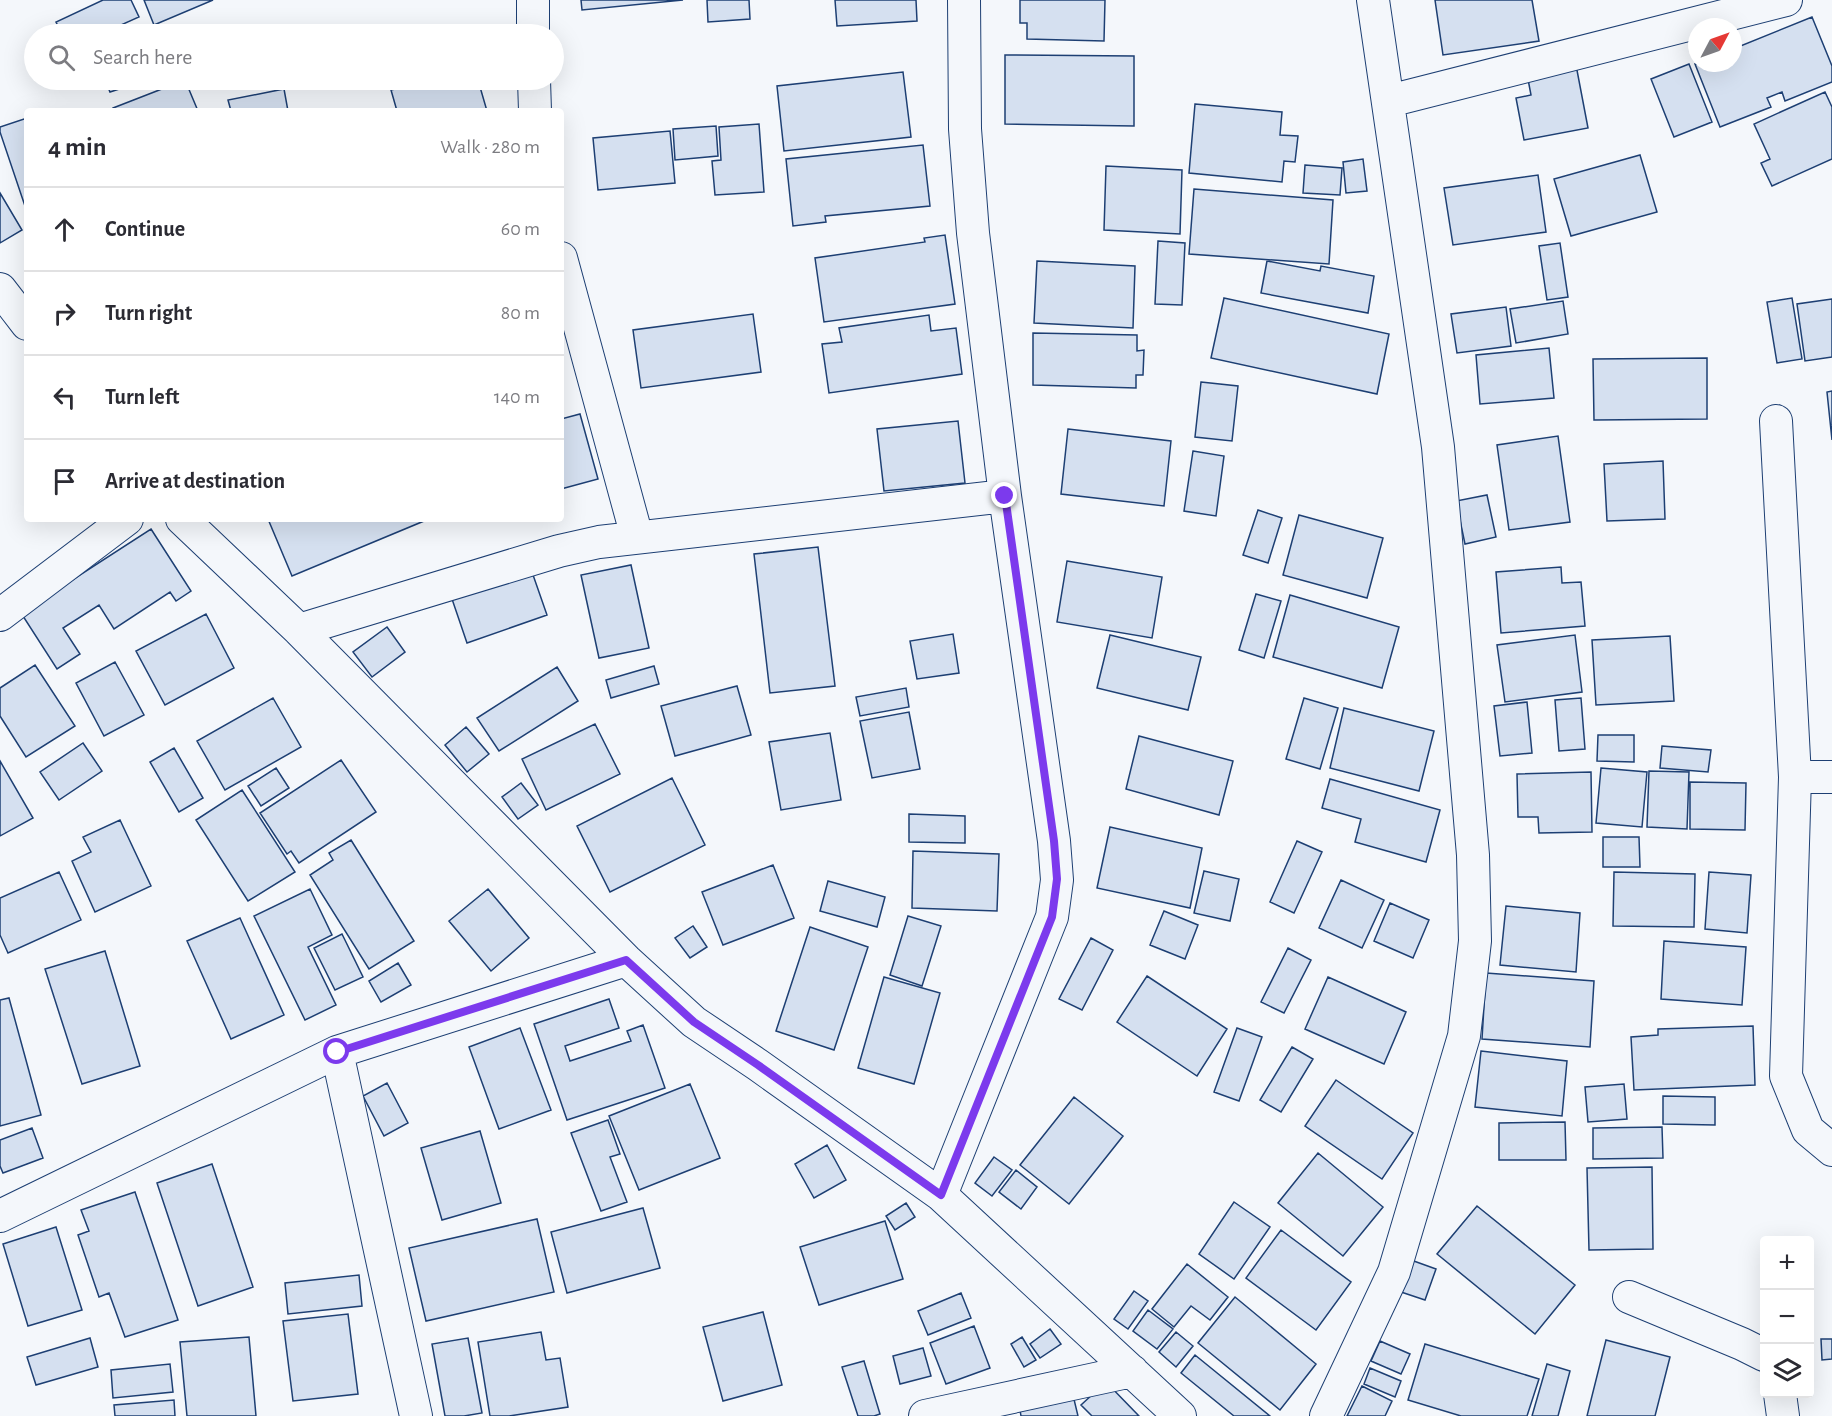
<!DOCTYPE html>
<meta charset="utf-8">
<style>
:root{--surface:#fff;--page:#f7f7f7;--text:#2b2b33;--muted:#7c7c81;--line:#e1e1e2}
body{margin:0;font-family:"Alegreya Sans",sans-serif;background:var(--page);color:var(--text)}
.controls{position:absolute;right:18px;bottom:18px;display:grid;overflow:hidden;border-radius:6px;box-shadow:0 6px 24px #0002}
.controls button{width:54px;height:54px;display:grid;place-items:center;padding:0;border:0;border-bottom:2px solid var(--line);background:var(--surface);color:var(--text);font:30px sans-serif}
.compass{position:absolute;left:1688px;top:18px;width:54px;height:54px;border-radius:50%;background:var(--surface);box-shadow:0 6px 24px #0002;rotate:49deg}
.stop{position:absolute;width:18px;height:18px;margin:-14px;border:4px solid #7c3aed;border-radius:50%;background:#fff}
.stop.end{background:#7c3aed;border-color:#fff;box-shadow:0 2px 6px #0008}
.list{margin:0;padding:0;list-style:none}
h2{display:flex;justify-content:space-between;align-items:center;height:78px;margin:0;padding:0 24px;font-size:26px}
h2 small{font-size:20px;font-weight:400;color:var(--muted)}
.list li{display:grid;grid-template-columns:39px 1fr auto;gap:18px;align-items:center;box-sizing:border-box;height:84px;padding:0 24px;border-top:2px solid var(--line)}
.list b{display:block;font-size:22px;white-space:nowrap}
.list em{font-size:20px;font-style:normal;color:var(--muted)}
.icon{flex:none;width:33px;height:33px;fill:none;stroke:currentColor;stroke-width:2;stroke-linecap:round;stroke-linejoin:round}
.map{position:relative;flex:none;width:1832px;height:1416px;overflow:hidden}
.search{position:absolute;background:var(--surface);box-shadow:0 6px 24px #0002;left:24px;top:24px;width:540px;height:66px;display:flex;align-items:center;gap:15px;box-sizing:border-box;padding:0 21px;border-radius:33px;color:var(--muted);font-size:22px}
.panel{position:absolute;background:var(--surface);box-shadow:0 6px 24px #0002;left:24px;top:108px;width:540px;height:414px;border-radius:6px}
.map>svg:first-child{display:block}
</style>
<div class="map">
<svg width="1832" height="1416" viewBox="0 0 1832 1416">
<rect width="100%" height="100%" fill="#f4f7fb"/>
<path fill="#d5e0f0" stroke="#1d3f73" stroke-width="1.5" d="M 103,0 L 131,0 L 139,17 L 101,34 L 62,34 L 56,22 Z
M 144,0 L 213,0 L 154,25 Z
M 581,0 L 683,0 L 582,10 Z
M 707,0 L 749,0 L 750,19 L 708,22 Z
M 835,0 L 916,0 L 917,21 L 837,26 Z
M 1020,0 L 1105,0 L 1104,41 L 1027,39 L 1027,23 L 1020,23 Z
M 1435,0 L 1532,0 L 1539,41 L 1443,55 Z
M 1812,17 L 1832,66 L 1832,82 L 1785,101 L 1782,92 L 1767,98 L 1771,107 L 1720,127 L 1695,64 L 1733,63 L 1733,49 Z
M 1005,55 L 1134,56 L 1134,126 L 1005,124 Z
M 1689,64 L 1712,122 L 1674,137 L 1651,79 Z
M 1576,65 L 1588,128 L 1524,140 L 1516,98 L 1531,95 L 1527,74 Z
M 903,72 L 911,137 L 784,151 L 777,86 Z
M 105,80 L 147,80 L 110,92 Z
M 185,80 L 198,111 L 114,111 L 113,108 Z
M 430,80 L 478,80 L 487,111 L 397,111 L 391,90 Z
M 284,89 L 288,111 L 231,111 L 228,100 Z
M 1825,92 L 1832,107 L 1832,159 L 1772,186 L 1761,163 L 1770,159 L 1754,124 Z
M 1195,104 L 1282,112 L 1280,135 L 1298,136 L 1295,162 L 1284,161 L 1282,182 L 1189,173 Z
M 27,118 L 27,212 L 0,132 L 0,127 Z
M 759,124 L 764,192 L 715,195 L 712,161 L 721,160 L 719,127 Z
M 716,126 L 718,156 L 675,160 L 673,129 Z
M 670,131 L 675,183 L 598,190 L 593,138 Z
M 923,145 L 930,206 L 825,216 L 826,222 L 793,226 L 786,159 Z
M 1640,155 L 1657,212 L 1571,236 L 1554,179 Z
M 1363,159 L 1367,191 L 1346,193 L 1343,162 Z
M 1305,165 L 1342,168 L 1340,195 L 1303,193 Z
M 1106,166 L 1182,170 L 1180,234 L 1104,230 Z
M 1538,175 L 1546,232 L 1453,245 L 1444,188 Z
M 1194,189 L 1333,200 L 1329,264 L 1189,254 Z
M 0,193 L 22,230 L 0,243 Z
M 945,235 L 955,304 L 824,322 L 815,258 L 925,242 L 924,238 Z
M 1158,241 L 1185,243 L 1182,305 L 1155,304 Z
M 1560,243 L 1568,297 L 1547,300 L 1539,246 Z
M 1037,261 L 1135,266 L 1133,328 L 1034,323 Z
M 1267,261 L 1320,271 L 1321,266 L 1374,276 L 1368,313 L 1261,293 Z
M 1224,298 L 1389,334 L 1377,394 L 1211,358 Z
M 1792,298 L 1802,359 L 1777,363 L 1767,302 Z
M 1832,299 L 1832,357 L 1805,361 L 1797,304 Z
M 1563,301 L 1568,334 L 1516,343 L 1510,309 Z
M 1506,307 L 1511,346 L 1457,353 L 1451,314 Z
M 753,314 L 761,372 L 641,388 L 633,330 Z
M 929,315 L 931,331 L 956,328 L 962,374 L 829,393 L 822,344 L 842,342 L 839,328 Z
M 1033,333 L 1137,335 L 1137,351 L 1144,350 L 1143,375 L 1136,375 L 1136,388 L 1033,385 Z
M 1549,348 L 1554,398 L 1480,404 L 1476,355 Z
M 1707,358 L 1707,419 L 1594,420 L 1593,359 Z
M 1201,382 L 1238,386 L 1232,441 L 1195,437 Z
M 1832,391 L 1832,440 L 1827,392 Z
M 580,414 L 598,479 L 561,489 L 561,419 Z
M 958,421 L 965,483 L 884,491 L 877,429 Z
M 1068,429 L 1171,441 L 1164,506 L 1061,494 Z
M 1558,436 L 1570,522 L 1509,530 L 1497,445 Z
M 1193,451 L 1224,456 L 1216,516 L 1184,511 Z
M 1663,461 L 1665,519 L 1607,521 L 1604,464 Z
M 1487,495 L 1496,537 L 1465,544 L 1456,501 Z
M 1258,510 L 1282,518 L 1268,563 L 1243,555 Z
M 1299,515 L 1383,538 L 1367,598 L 1283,575 Z
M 268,519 L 423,519 L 424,521 L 292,576 Z
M 151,529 L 191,591 L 176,601 L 170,592 L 114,629 L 99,605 L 63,628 L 80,654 L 57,669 L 21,613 Z
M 818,547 L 835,686 L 770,693 L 754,554 Z
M 1067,561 L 1162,577 L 1152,638 L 1057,622 Z
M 631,565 L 649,648 L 599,658 L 581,575 Z
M 1561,567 L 1562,583 L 1581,582 L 1585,626 L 1501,633 L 1496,572 Z
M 532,572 L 547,615 L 467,643 L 452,599 Z
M 1256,594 L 1281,601 L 1264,658 L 1239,650 Z
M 1290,595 L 1399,627 L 1382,688 L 1273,657 Z
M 206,614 L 234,668 L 165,705 L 136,651 Z
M 387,627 L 405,652 L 372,677 L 353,652 Z
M 953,634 L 959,673 L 917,679 L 910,641 Z
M 1110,635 L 1201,657 L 1188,710 L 1097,688 Z
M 1575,635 L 1582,692 L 1505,702 L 1497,645 Z
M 1670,636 L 1674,701 L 1596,705 L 1592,640 Z
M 115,662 L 144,715 L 104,736 L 76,683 Z
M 35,665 L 75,726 L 26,757 L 0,716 L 0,688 Z
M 654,666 L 659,684 L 611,698 L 606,680 Z
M 557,667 L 578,701 L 499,751 L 477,718 Z
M 737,686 L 751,735 L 675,756 L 661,706 Z
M 906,688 L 909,707 L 860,716 L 856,697 Z
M 273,698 L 301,747 L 225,790 L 197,741 Z
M 1304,698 L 1338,708 L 1320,769 L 1286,759 Z
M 1581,698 L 1585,749 L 1559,751 L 1555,700 Z
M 1527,702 L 1532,753 L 1500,756 L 1494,706 Z
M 1344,708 L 1434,731 L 1419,791 L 1330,768 Z
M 909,712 L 920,769 L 872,778 L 860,721 Z
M 595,724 L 620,774 L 546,810 L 522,759 Z
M 466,727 L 489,754 L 467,772 L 445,745 Z
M 830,733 L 841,800 L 781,810 L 769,742 Z
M 1598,735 L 1634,735 L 1634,762 L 1597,761 Z
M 1139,736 L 1233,761 L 1219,815 L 1126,789 Z
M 83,743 L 102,771 L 59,800 L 40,772 Z
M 1662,746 L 1711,750 L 1708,772 L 1660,768 Z
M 174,748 L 203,798 L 179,812 L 150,762 Z
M 341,760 L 376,812 L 299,863 L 291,851 L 287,854 L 260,813 Z
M 0,761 L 33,818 L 0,836 Z
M 276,768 L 289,788 L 261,806 L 248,786 Z
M 1601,768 L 1647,772 L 1642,827 L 1596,823 Z
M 1649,771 L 1689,772 L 1687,829 L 1647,827 Z
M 1591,772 L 1592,832 L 1539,833 L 1538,817 L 1518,817 L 1517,774 Z
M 672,778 L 705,845 L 610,892 L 577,826 Z
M 1330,779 L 1440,810 L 1426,862 L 1355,842 L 1361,819 L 1322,808 Z
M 1690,782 L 1746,783 L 1745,830 L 1690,829 Z
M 521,783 L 538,805 L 518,819 L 502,797 Z
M 242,790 L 295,872 L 248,901 L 196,820 Z
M 909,814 L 965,816 L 965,843 L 909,842 Z
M 120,820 L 151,886 L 95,912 L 72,861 L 91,852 L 83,837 Z
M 1110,827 L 1202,848 L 1190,908 L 1097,888 Z
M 1603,837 L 1639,837 L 1640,867 L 1603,867 Z
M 351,840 L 414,941 L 369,969 L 310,875 L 333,860 L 329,853 Z
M 1297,841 L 1322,852 L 1294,913 L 1270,902 Z
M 913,851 L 999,854 L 997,911 L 912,908 Z
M 773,865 L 794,918 L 723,945 L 702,892 Z
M 1204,871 L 1239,879 L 1230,921 L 1194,913 Z
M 59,872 L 81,920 L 8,953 L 0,935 L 0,898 Z
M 1614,872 L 1695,874 L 1694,927 L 1613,926 Z
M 1709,872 L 1751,875 L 1747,933 L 1705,929 Z
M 1341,880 L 1384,900 L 1362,948 L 1319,928 Z
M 828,881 L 885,897 L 877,927 L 820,911 Z
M 310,889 L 332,935 L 308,947 L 336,1005 L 305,1020 L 254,916 Z
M 488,889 L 529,938 L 491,971 L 449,921 Z
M 1390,903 L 1429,920 L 1413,958 L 1374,941 Z
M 1506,906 L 1580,913 L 1576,972 L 1500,965 Z
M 1164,911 L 1198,925 L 1185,959 L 1150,945 Z
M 908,916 L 941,926 L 922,986 L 890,975 Z
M 240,918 L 284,1015 L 231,1039 L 187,941 Z
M 693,926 L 707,947 L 690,958 L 675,938 Z
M 810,927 L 868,947 L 834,1050 L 776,1031 Z
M 342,934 L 363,977 L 335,990 L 314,948 Z
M 1091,938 L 1113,950 L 1082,1010 L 1059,999 Z
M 1664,941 L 1746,947 L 1742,1005 L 1661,999 Z
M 1288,948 L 1311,960 L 1284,1013 L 1261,1002 Z
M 105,951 L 140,1066 L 82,1084 L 45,969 Z
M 398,963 L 411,985 L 381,1002 L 369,981 Z
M 1486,973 L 1594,981 L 1590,1047 L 1482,1039 Z
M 1147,976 L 1227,1029 L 1197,1076 L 1117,1022 Z
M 884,977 L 940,993 L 914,1084 L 858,1068 Z
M 1328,977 L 1406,1012 L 1384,1064 L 1305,1029 Z
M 9,998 L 41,1115 L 0,1126 L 0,1000 Z
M 609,999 L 619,1028 L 565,1046 L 570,1061 L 631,1041 L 627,1031 L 643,1025 L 665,1088 L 567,1120 L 534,1024 Z
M 1753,1026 L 1755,1085 L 1634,1090 L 1631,1037 L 1658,1035 L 1658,1029 Z
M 520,1028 L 551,1110 L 499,1129 L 469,1047 Z
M 1237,1028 L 1262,1037 L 1239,1101 L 1214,1092 Z
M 1292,1047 L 1313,1059 L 1281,1112 L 1260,1100 Z
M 1481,1051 L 1567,1061 L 1562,1116 L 1475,1107 Z
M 1336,1080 L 1413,1133 L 1382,1179 L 1305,1126 Z
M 387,1083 L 408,1123 L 384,1136 L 363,1096 Z
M 690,1084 L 720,1158 L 639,1190 L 609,1116 Z
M 1624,1084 L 1627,1119 L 1588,1122 L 1585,1087 Z
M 1663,1096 L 1715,1097 L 1715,1125 L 1663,1124 Z
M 1074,1097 L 1123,1136 L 1069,1204 L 1020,1165 Z
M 608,1120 L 620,1154 L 610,1157 L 627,1202 L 601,1211 L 571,1133 Z
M 1565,1122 L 1566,1160 L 1499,1160 L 1499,1123 Z
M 1662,1127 L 1663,1158 L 1593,1159 L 1593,1128 Z
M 32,1128 L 43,1158 L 3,1173 L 0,1166 L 0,1140 Z
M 480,1131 L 501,1203 L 442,1220 L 421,1148 Z
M 827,1145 L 846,1180 L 814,1198 L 795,1164 Z
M 1318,1153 L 1383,1207 L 1343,1256 L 1278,1203 Z
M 994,1157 L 1012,1170 L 992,1196 L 975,1183 Z
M 212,1164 L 253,1287 L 198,1306 L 157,1183 Z
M 1652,1167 L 1653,1249 L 1589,1250 L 1587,1168 Z
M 1016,1170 L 1037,1187 L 1021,1209 L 999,1192 Z
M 135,1192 L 178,1320 L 125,1337 L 109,1293 L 99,1297 L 78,1235 L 89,1231 L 81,1210 Z
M 1234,1202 L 1270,1227 L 1234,1279 L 1199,1254 Z
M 906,1203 L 915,1217 L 895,1230 L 886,1216 Z
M 1477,1206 L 1575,1285 L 1535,1334 L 1437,1254 Z
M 643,1208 L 660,1268 L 567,1293 L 551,1232 Z
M 537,1219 L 554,1292 L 426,1321 L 409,1248 Z
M 885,1221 L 903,1279 L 819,1305 L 800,1247 Z
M 56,1227 L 82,1310 L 28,1326 L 3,1244 Z
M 1281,1230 L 1351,1282 L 1316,1330 L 1246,1278 Z
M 1411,1260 L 1436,1269 L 1425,1300 L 1401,1292 Z
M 1187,1264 L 1228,1297 L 1210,1320 L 1191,1306 L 1174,1327 L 1152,1309 Z
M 359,1275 L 362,1306 L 288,1314 L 285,1283 Z
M 1134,1291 L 1148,1301 L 1128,1329 L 1114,1319 Z
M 961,1293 L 971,1318 L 928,1335 L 918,1311 Z
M 1235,1297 L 1316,1364 L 1280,1410 L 1198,1343 Z
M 1148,1310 L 1173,1329 L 1157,1349 L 1133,1331 Z
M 763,1312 L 782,1385 L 723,1401 L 703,1327 Z
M 348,1314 L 358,1394 L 293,1401 L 283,1321 Z
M 974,1326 L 990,1368 L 946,1384 L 930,1343 Z
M 1050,1329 L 1061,1344 L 1040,1358 L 1030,1344 Z
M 541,1332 L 546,1360 L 560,1358 L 568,1407 L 509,1416 L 490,1416 L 478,1342 Z
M 1176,1332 L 1193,1346 L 1176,1367 L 1159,1352 Z
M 249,1337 L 256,1416 L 187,1416 L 180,1342 Z
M 1022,1337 L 1036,1360 L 1024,1367 L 1011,1344 Z
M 90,1338 L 98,1367 L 36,1385 L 27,1357 Z
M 468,1338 L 482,1413 L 464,1416 L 445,1416 L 432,1344 Z
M 1821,1339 L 1832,1339 L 1832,1359 L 1822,1360 Z
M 1606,1340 L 1670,1357 L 1655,1416 L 1587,1416 Z
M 1380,1341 L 1410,1354 L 1401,1374 L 1371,1361 Z
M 1425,1344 L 1539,1379 L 1527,1416 L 1461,1416 L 1408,1400 Z
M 923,1348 L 931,1376 L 900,1384 L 893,1356 Z
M 1195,1355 L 1270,1416 L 1234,1416 L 1181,1373 Z
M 864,1361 L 880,1414 L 874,1416 L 858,1416 L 842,1367 Z
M 170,1364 L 173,1392 L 113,1398 L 111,1370 Z
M 1547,1364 L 1570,1371 L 1558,1416 L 1532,1416 Z
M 1370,1368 L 1401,1381 L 1395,1397 L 1364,1384 Z
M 1106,1382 L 1139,1416 L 1092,1416 L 1081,1405 Z
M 1362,1386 L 1392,1401 L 1385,1416 L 1347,1416 Z
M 1072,1391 L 1078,1416 L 1021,1416 L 1020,1410 Z
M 174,1400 L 175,1416 L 115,1416 L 114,1405 Z"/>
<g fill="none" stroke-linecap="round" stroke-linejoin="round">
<g stroke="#1d3f73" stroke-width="34">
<path id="minor" d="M 533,0 L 533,34
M 534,80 L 535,111
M 1389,101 L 1786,0
M 561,258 L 637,537
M 0,289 L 27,324
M 1776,421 L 1795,777 L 1786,1076 L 1808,1130 L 1832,1150
M 182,519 L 299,630 L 626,960 L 694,1022 L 758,1065 L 941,1195 L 1180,1416
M 0,615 L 127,519
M 299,630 L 559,551 L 599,542 L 1005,496
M 1795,777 L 1832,777
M 337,1052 L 416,1416
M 941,1195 L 1052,917 L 1057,880 L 1054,841 L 1005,496 L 973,233 L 965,129 L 964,0
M 0,1216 L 337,1052 L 626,960
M 1629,1297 L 1742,1344 L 1764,1355
M 1780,1394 L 1783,1416
M 925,1416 L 1132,1371
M 1326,1416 L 1394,1272 L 1464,1036 L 1475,941 L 1473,855 L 1438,447 L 1373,0"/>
</g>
<use href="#minor" stroke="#f4f7fb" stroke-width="32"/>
</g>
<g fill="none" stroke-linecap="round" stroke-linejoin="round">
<path stroke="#7c3aed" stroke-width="8" d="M 337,1052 L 626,960 L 694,1022 L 758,1065 L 941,1195 L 1052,917 L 1057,879 L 1054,841 L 1005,496"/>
</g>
</svg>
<div class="controls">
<button>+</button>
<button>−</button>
<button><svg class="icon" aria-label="layers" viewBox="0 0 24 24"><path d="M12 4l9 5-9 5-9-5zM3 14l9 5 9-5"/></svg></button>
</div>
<svg class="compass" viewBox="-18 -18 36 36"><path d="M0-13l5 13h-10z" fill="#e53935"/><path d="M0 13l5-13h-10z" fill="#7c7c81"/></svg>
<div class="stop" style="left:337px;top:1052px"></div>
<div class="stop end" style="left:1005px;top:496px"></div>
<div class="search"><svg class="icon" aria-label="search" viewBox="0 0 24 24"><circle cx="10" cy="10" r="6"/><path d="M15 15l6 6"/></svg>Search here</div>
<section class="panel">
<h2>4 min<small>Walk · 280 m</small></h2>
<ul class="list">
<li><svg class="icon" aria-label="ahead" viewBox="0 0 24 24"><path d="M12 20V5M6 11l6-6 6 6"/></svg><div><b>Continue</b></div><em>60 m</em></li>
<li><svg class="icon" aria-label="right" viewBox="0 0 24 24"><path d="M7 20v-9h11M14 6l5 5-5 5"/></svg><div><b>Turn right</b></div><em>80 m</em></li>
<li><svg class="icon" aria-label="left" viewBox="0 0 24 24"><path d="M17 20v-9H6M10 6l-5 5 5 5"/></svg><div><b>Turn left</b></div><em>140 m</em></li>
<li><svg class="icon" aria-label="arrive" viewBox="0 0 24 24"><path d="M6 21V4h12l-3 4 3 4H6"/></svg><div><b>Arrive at destination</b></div></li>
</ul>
</section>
</div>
